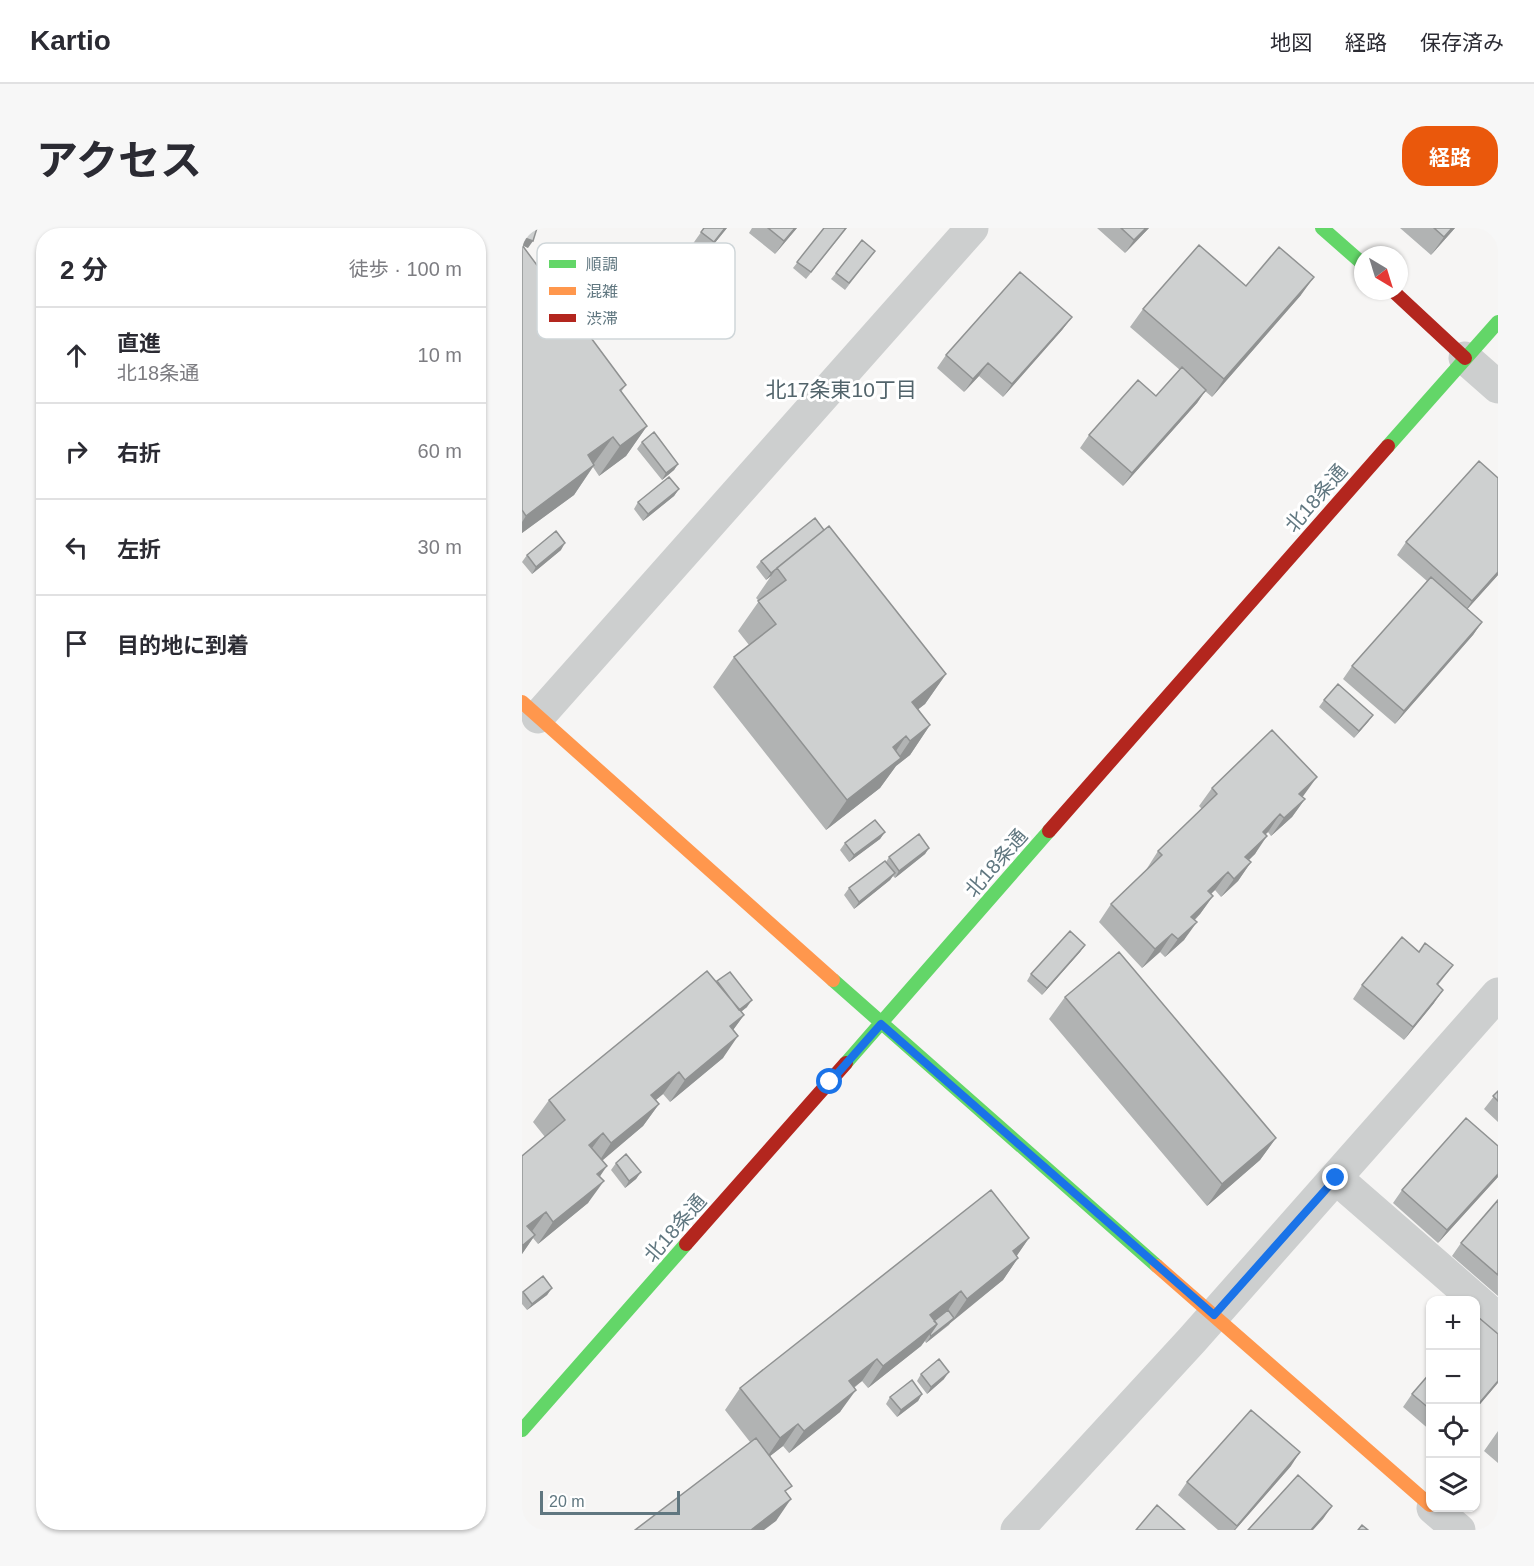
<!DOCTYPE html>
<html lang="ja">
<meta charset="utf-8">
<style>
:root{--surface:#fff;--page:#f7f7f7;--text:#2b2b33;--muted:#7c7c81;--line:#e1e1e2;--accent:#ea580c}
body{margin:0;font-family:Helvetica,"Noto Sans JP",sans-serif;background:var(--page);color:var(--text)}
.controls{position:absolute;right:18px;bottom:18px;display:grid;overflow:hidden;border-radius:12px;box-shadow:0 2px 4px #0004}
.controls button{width:54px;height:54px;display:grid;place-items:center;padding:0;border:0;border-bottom:2px solid var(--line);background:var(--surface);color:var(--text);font:30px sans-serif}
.compass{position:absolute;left:832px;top:18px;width:54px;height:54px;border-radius:50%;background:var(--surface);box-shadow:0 2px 4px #0004;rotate:142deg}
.scale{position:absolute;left:18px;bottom:15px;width:140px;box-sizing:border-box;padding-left:6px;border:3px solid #607780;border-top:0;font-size:16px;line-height:21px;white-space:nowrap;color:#607780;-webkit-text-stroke:4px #fff;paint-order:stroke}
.stop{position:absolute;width:18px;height:18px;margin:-14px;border:4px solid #1a73e8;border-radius:50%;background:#fff}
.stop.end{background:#1a73e8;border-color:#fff;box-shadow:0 2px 6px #0008}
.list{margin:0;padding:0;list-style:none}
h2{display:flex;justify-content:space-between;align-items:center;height:78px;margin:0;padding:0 24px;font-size:26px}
h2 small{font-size:20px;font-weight:400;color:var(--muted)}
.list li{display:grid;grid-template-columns:39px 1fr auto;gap:18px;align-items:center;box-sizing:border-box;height:96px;padding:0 24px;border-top:2px solid var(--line)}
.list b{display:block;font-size:22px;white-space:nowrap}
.list p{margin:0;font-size:20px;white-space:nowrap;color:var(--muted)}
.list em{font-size:20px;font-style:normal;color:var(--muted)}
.icon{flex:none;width:33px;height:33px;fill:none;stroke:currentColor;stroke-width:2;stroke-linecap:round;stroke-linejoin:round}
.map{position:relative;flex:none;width:976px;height:1302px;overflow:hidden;border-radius:24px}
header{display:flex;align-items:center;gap:36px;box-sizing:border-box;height:84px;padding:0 30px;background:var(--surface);border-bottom:2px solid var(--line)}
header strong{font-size:28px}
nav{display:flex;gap:33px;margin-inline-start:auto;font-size:21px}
.intro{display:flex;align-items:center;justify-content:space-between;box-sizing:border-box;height:144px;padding:0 36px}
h1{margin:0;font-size:42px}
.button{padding:15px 27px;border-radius:24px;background:var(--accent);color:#fff;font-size:21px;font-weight:700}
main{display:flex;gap:36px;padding:0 36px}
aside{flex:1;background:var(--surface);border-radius:24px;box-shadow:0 2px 4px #0004}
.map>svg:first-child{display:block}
</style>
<header>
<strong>Kartio</strong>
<nav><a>地図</a><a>経路</a><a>保存済み</a></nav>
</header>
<div class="intro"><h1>アクセス</h1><a class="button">経路</a></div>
<main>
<aside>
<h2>2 分<small>徒歩 · 100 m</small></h2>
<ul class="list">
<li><svg class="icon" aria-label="ahead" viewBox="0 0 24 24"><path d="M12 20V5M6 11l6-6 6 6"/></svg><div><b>直進</b><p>北18条通</p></div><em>10 m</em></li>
<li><svg class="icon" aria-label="right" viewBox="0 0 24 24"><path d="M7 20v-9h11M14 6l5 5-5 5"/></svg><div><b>右折</b></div><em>60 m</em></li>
<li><svg class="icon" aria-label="left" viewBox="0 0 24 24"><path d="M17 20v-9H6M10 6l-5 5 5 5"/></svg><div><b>左折</b></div><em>30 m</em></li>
<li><svg class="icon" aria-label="arrive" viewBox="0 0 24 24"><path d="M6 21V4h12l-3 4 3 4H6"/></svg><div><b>目的地に到着</b></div></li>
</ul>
</aside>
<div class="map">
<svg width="976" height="1302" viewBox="0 0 976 1302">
<rect width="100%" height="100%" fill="#f6f5f4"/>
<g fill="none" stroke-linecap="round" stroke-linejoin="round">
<path stroke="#cdcfcf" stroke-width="33" d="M 943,130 L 976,159
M 16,489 L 450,0
M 814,950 L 976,1091
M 911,1280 L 937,1302
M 495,1302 L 670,1112 L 976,766"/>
<path stroke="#63d668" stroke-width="14" d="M 800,0 L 841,36
M 866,218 L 976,94
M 311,752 L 635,1038
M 324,835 L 527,603
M 0,1202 L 164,1016"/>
<path stroke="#ff974d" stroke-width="14" d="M 0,474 L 311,752
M 635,1038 L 908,1277"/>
<path stroke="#b3261e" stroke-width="14" d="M 871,63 L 943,130
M 527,603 L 866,218
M 164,1016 L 324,835"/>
</g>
<path fill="#b1b3b3" d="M 0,0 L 6,20 L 0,17 L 104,157 L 99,164 L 125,198 L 104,228 L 77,248 L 71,239 L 52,267 L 0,305 Z
M 182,0 L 205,0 L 183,27 L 170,17 Z
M 230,0 L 275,0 L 253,26 L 227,5 Z
M 302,0 L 325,0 L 284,51 L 271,40 Z
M 575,0 L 627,0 L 603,25 Z
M 878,0 L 933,0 L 909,27 Z
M 353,23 L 323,62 L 309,51 L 314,45 Z
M 724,58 L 779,67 L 690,169 L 683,163 L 675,175 L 601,258 L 558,220 L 567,207 L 634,168 L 658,142 L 608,99 L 621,81 Z
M 550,89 L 540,102 L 481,169 L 457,148 L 442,164 L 415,140 L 424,127 Z
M 120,214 L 156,236 L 152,242 L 140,252 L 115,221 Z
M 976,250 L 976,347 L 945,381 L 960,394 L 951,407 L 873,496 L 821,451 L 830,438 L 905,353 L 875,327 L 884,314 Z
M 157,261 L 152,268 L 121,293 L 112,281 L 116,274 Z
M 302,302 L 424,446 L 403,476 L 396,481 L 408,497 L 388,527 L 374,538 L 358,560 L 304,602 L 191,459 L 212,429 L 227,417 L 216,403 L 237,373 L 234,370 L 249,348 L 244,352 L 234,339 L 239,333 Z
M 39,322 L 10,346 L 0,334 L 5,327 Z
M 802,472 L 851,487 L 832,510 L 797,479 Z
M 690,560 L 782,567 L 780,569 L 783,571 L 770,589 L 749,608 L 746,604 L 743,606 L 733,626 L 727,632 L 729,634 L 716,653 L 699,669 L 693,662 L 689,666 L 691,668 L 678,686 L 673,692 L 662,712 L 643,729 L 638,724 L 620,740 L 577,694 L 589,676 L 624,642 L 636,623 L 680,581 L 677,578 Z
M 363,604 L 358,611 L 327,634 L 318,622 L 323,615 Z
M 407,620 L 403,626 L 373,650 L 371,648 L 368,652 L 332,681 L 322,667 L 327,660 L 364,634 L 367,629 Z
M 563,717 L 558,724 L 520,767 L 505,753 L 509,746 Z
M 897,724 L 931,737 L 916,757 L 912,775 L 882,812 L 831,771 L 840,757 Z
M 195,753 L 225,779 L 219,784 L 222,787 L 211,802 L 201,830 L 148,874 L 141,866 L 134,872 L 137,876 L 121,898 L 80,932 L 78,949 L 66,975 L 16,1016 L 11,1010 L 0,1026 L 0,928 L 23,909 L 11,894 L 27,872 Z
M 543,769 L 754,910 L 738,932 L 685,978 L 527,791 Z
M 976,863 L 976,894 L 962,881 Z
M 976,918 L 976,949 L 916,1015 L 871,975 L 880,962 Z
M 94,935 L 119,944 L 114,951 L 103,960 L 89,942 Z
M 976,972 L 976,1068 L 930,1028 L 939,1015 Z
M 507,1010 L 494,1028 L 496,1030 L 481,1052 L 430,1092 L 427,1097 L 404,1115 L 403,1113 L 399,1118 L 346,1160 L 340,1153 L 332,1160 L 318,1184 L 267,1225 L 261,1218 L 248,1228 L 265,1266 L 254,1293 L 228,1214 L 203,1182 L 218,1160 Z
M 30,1060 L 25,1067 L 5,1082 L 0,1076 L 0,1065 L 1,1064 Z
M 909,1144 L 909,1203 L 881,1179 L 890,1166 Z
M 399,1146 L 422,1151 L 405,1166 L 395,1153 Z
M 400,1166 L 396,1173 L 375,1189 L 364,1176 L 368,1169 Z
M 976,1203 L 976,1235 L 962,1223 Z
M 769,1238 L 713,1302 L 696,1302 L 656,1267 L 665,1254 Z"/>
<path fill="#909292" d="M 203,0 L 205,0 L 183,27 L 192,14 Z
M 273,0 L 275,0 L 253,26 L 262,13 Z
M 624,0 L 627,0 L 603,25 L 612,12 Z
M 930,0 L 933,0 L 909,27 L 922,9 Z
M 0,9 L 11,13 L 6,20 L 0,17 Z
M 792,49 L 779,67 L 690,169 L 702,151 Z
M 550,89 L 540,102 L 481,169 L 490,156 Z
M 466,135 L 457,148 L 442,164 L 451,151 Z
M 684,162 L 675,175 L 601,258 L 610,245 Z
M 125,198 L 104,228 L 77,248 L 98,218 Z
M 91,209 L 70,238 L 66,227 Z
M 156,236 L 152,242 L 140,252 L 144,245 Z
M 72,237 L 52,267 L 0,305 L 0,294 L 4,288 Z
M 157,261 L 152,268 L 121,293 L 126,286 Z
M 43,315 L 39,322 L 10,346 L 14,339 Z
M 254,341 L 249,348 L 244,352 L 249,345 Z
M 976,344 L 976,347 L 941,386 L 950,373 Z
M 960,394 L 951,407 L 873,496 L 882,483 Z
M 424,446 L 403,476 L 369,503 L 390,474 Z
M 851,487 L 846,494 L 832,510 L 837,503 Z
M 408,497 L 388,527 L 374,538 L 358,560 L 304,602 L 325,572 L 373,535 L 388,513 Z
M 384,508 L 364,538 L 371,519 Z
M 795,549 L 782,567 L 764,584 L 777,566 Z
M 783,571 L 770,589 L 749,608 L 762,590 Z
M 758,586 L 746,604 L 728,622 L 741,604 Z
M 363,604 L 358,611 L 327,634 L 332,627 Z
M 745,608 L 733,626 L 711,647 L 723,629 Z
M 407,620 L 403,626 L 373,650 L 377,643 Z
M 729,634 L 716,653 L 699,669 L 712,651 Z
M 706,644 L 693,662 L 673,681 L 686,663 Z
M 373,645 L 368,652 L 332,681 L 337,674 Z
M 691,668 L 678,686 L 657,707 L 669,689 Z
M 675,694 L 662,712 L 643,729 L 656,711 Z
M 650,706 L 638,724 L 620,740 L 633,721 Z
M 563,717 L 558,724 L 520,767 L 525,760 Z
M 921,762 L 912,775 L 882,812 L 891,799 Z
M 230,772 L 225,779 L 212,789 L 217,782 Z
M 222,787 L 206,809 L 208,798 Z
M 216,808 L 201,830 L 148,874 L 163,852 Z
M 157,844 L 141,866 L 113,889 L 129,867 Z
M 137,876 L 121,898 L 74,938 L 89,915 Z
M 81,905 L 65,927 L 67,917 Z
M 754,910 L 738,932 L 685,978 L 700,956 Z
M 85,938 L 70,960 L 75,946 Z
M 119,944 L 114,951 L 103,960 L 107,953 Z
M 976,946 L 976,949 L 916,1015 L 925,1002 Z
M 82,953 L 66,975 L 16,1016 L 31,994 Z
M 24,984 L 8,1006 L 5,998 Z
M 13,1007 L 0,1026 L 0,1018 Z
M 507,1010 L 492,1032 L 491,1023 Z
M 496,1030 L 481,1052 L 404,1115 L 409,1108 L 432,1090 L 445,1071 Z
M 30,1060 L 25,1067 L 5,1082 L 10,1076 Z
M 439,1063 L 424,1085 L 404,1101 L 408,1087 Z
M 415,1096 L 399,1118 L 346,1160 L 361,1138 Z
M 355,1131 L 340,1153 L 311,1175 L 327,1153 Z
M 427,1144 L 422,1151 L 405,1166 L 409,1159 Z
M 976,1153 L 976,1155 L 954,1181 L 954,1179 Z
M 334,1162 L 318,1184 L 267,1225 L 282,1203 Z
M 400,1166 L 396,1173 L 375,1189 L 379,1182 Z
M 276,1196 L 261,1218 L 243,1232 L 258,1210 Z
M 778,1224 L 769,1238 L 713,1302 L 712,1302 Z
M 269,1271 L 254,1293 L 242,1302 L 229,1302 Z
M 810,1278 L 801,1291 L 791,1302 L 789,1302 Z"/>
<path fill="#ced0d0" stroke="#909292" stroke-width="1.5" d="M 0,0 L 15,0 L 11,13 L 0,9 Z
M 182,0 L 203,0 L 192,14 L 179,4 Z
M 246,0 L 273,0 L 262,13 Z
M 302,0 L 324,0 L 289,44 L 275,34 Z
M 599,0 L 624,0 L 612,12 Z
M 912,0 L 930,0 L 922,9 Z
M 340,12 L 353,23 L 327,55 L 314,45 Z
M 0,17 L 104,157 L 98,162 L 125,198 L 98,218 L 91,209 L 66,227 L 72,237 L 4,288 L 0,282 Z
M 677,17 L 724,58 L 757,19 L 792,49 L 702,151 L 621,81 Z
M 498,44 L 550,89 L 490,156 L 466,135 L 451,151 L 424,127 Z
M 660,139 L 684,162 L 610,245 L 567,207 L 616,152 L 634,168 Z
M 132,204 L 156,236 L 144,245 L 120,214 Z
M 957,233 L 976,250 L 976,344 L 950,373 L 884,314 Z
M 147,249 L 157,261 L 126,286 L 116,274 Z
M 293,290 L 302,302 L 249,345 L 239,333 Z
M 307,298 L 424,446 L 390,474 L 408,497 L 388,513 L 384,508 L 371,519 L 379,530 L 325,572 L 212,429 L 254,396 L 236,373 L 264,352 L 255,340 Z
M 34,303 L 43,315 L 14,339 L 5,327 Z
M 909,349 L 960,394 L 882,483 L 830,438 Z
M 816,456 L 851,487 L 837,503 L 802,472 Z
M 750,502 L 795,549 L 777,566 L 783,571 L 762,590 L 758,586 L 741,604 L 745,608 L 723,629 L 729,634 L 712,651 L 706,644 L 686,663 L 691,668 L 669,689 L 675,694 L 656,711 L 650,706 L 633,721 L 589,676 L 640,627 L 636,623 L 695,566 L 690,560 Z
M 353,592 L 363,604 L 332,627 L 323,615 Z
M 397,606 L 407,620 L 377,643 L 367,629 Z
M 363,633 L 373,645 L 337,674 L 327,660 Z
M 548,703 L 563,717 L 525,760 L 509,746 Z
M 880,709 L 897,724 L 903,715 L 931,737 L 915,756 L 921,762 L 891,799 L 840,757 Z
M 597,724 L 754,910 L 700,956 L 543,769 Z
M 185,743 L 222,787 L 208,798 L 216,808 L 163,852 L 157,844 L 129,867 L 137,876 L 89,915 L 81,905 L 67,917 L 85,938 L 75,946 L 82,953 L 31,994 L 24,984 L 5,998 L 13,1007 L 0,1018 L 0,928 L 43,892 L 27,872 Z
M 208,744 L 230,772 L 217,782 L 195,753 Z
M 976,863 L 976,873 L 971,868 Z
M 944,890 L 976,918 L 976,946 L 925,1002 L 880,962 Z
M 104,926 L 119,944 L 107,953 L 94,935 Z
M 469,962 L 507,1010 L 491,1023 L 496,1030 L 445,1071 L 439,1063 L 408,1087 L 415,1096 L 361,1138 L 355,1131 L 327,1153 L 334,1162 L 282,1203 L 276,1196 L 258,1210 L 218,1160 Z
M 976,972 L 976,1047 L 939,1015 Z
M 21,1048 L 30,1060 L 10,1076 L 1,1064 Z
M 426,1082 L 432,1090 L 409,1108 L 408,1106 L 415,1096 L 412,1093 Z
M 956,1089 L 976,1106 L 976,1153 L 954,1179 L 954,1091 Z
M 417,1131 L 427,1144 L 409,1159 L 399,1146 Z
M 909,1144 L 909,1182 L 890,1166 Z
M 390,1152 L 400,1166 L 379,1182 L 368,1169 Z
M 729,1182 L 778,1224 L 715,1298 L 665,1254 Z
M 234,1210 L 270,1258 L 263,1263 L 269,1271 L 229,1302 L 113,1302 Z
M 776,1247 L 810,1278 L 789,1302 L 726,1302 Z
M 635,1277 L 663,1302 L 614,1302 Z
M 840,1297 L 846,1302 L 836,1302 Z"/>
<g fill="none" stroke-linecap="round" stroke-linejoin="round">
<path stroke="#1a73e8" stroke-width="8" d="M 308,854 L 359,796 L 692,1087 L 814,950"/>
</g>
<g text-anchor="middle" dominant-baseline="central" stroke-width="6" stroke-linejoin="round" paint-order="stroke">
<g font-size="20" fill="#607780" stroke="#fff">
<text transform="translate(794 270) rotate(-49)">北18条通</text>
<text transform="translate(474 635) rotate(-49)">北18条通</text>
<text transform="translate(153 1000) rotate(-49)">北18条通</text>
</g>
<g font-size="21" fill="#52646b" stroke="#fff">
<text x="319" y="161">北17条東10丁目</text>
</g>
</g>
<rect x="15" y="15" width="198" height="96" rx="9" fill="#fff" stroke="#cfd6d9" stroke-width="1.5"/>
<rect x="27" y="32" width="27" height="8" fill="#63d668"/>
<rect x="27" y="59" width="27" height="8" fill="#ff974d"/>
<rect x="27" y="86" width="27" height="8" fill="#b3261e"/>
<g font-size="16" fill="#607780">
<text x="64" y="42">順調</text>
<text x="64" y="69">混雑</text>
<text x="64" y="96">渋滞</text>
</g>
</svg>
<div class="controls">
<button>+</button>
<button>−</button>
<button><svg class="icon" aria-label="locate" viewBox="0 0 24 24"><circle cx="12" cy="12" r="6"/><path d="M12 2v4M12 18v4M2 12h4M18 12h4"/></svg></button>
<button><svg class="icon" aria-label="layers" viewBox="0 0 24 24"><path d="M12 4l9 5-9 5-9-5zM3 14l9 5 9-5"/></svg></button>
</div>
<svg class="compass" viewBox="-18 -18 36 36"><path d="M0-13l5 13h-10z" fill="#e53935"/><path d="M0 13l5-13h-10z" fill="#7c7c81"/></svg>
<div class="scale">20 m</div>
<div class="stop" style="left:308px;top:854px"></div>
<div class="stop end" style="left:814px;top:950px"></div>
</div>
</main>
